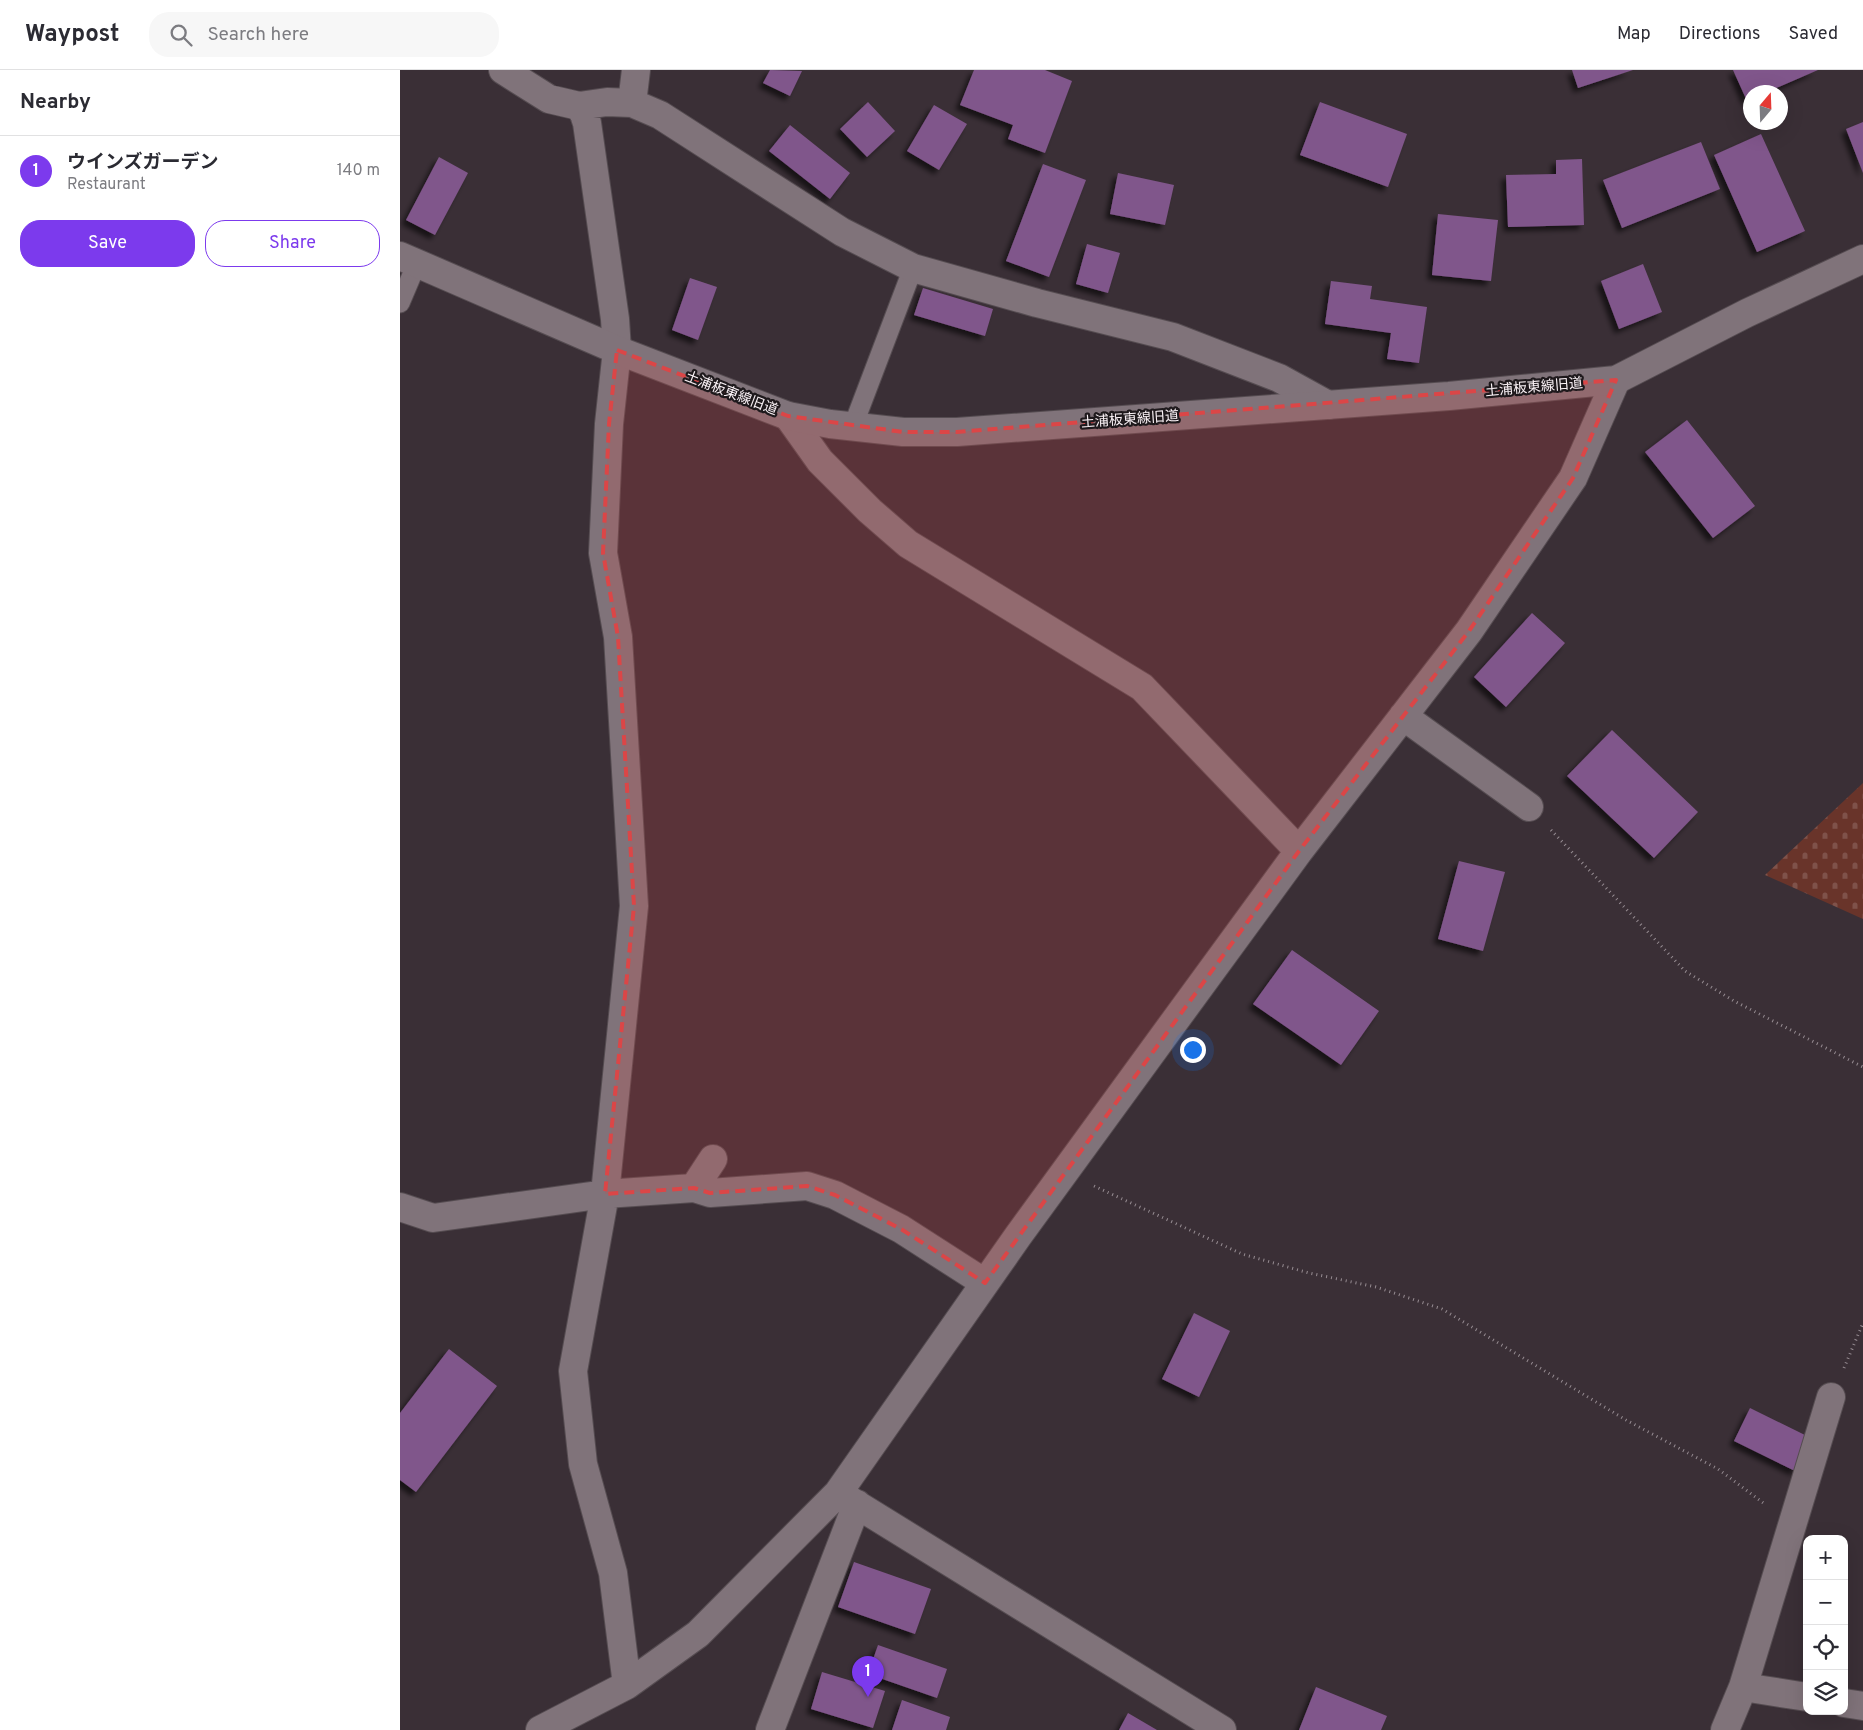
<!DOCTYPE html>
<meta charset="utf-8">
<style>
:root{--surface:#fff;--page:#f7f7f7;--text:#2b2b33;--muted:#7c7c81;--line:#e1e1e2;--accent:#7c3aed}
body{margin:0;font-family:Overpass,"Noto Sans JP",sans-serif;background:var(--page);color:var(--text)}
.controls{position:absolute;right:15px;bottom:15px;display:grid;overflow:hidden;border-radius:10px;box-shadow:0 5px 20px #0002}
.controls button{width:45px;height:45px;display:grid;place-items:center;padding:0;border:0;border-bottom:1px solid var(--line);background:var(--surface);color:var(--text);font:25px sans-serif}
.compass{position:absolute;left:1343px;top:15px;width:45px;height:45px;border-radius:50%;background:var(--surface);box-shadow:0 5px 20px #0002;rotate:19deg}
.you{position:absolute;left:792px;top:979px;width:18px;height:18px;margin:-12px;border:4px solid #fff;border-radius:50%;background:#1a73e8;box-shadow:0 0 0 8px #1a73e833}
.badge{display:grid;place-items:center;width:32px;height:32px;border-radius:50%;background:var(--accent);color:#fff;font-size:16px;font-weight:700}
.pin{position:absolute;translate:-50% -41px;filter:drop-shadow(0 1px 2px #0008)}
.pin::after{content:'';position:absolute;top:26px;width:18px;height:15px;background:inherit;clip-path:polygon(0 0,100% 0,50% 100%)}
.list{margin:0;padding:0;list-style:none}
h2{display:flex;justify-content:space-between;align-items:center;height:65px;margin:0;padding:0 20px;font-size:21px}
h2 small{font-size:16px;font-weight:400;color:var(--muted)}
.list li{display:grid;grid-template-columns:32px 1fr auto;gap:15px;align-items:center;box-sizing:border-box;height:70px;padding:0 20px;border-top:1px solid var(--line)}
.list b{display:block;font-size:19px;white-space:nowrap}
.list p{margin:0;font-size:16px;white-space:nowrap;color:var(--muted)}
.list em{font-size:16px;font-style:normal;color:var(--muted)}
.actions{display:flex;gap:10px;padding:15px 20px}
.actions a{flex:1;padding:11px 0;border:1px solid var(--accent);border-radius:20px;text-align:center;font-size:18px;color:var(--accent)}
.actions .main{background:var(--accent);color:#fff}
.icon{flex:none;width:28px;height:28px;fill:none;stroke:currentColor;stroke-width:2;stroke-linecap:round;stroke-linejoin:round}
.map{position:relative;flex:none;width:1463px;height:1660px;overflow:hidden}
header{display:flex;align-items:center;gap:30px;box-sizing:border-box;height:70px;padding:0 25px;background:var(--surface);border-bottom:1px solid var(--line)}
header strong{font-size:24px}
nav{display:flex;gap:28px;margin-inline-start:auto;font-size:18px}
.search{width:350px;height:45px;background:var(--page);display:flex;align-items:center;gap:12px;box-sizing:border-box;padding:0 18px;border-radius:20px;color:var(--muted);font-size:19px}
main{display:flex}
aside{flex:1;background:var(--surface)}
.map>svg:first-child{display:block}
</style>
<header>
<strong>Waypost</strong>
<div class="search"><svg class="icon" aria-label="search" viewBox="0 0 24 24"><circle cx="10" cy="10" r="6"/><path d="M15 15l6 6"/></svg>Search here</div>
<nav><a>Map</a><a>Directions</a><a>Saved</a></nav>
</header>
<main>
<aside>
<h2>Nearby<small></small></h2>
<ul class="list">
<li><span class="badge">1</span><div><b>ウインズガーデン</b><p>Restaurant</p></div><em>140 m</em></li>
</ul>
<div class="actions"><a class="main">Save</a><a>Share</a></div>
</aside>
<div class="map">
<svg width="1463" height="1660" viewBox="0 0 1463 1660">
<defs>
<pattern id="cemetery-stones" width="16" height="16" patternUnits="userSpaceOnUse" patternTransform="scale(1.25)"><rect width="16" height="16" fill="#69342a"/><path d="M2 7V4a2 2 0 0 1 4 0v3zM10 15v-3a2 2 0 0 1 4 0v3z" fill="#7f524a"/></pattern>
<filter id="shadow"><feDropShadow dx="-4.5" dy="4.5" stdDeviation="2.5" flood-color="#0009"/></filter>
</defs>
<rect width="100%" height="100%" fill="#3a2f36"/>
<path fill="url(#cemetery-stones)" d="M 1463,713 L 1463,849 L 1365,805 Z"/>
<path fill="#80568b" filter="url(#shadow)" d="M 370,0 L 402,1 L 390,26 L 363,13 Z
M 574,0 L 645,0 L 672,11 L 645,83 L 608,69 L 613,55 L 560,35 Z
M 1172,0 L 1233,0 L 1178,18 Z
M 1333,0 L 1418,0 L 1367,22 L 1350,22 L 1350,30 L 1347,31 Z
M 468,32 L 495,61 L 467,87 L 440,59 Z
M 920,32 L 1007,64 L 988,117 L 900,85 Z
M 534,35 L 567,54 L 539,100 L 507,81 Z
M 1463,52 L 1463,103 L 1446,59 Z
M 390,55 L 450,103 L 430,129 L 369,81 Z
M 1361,64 L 1405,161 L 1357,182 L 1314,85 Z
M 1301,72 L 1320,119 L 1222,158 L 1203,110 Z
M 39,87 L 68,103 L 35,165 L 6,150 Z
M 1182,89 L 1184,155 L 1108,157 L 1106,105 L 1156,104 L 1156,90 Z
M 643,94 L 686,110 L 649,207 L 606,191 Z
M 718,103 L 774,115 L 765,155 L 710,144 Z
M 1038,144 L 1098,150 L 1091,211 L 1032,205 Z
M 687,174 L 720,183 L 708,223 L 676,214 Z
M 1243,194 L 1262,242 L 1219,259 L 1201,211 Z
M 290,208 L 317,217 L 298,270 L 272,260 Z
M 931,211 L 972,216 L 970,229 L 1027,237 L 1019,293 L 987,289 L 991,263 L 925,254 Z
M 523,218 L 593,239 L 585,266 L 514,245 Z
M 1287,350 L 1355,436 L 1313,468 L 1245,382 Z
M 1132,543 L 1165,573 L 1106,637 L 1074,607 Z
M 1212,660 L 1298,742 L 1254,788 L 1167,706 Z
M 1059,791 L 1105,802 L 1083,881 L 1038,869 Z
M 892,880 L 979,941 L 941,995 L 853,934 Z
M 794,1243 L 830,1261 L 799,1327 L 762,1309 Z
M 49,1279 L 97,1316 L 16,1422 L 0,1410 L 0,1343 Z
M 1350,1338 L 1411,1368 L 1395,1401 L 1334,1371 Z
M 454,1492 L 531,1519 L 515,1564 L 438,1537 Z
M 478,1575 L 547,1599 L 537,1628 L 468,1604 Z
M 422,1602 L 485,1621 L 473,1658 L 411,1639 Z
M 916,1617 L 987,1646 L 981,1660 L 899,1660 Z
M 502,1630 L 550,1647 L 546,1660 L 492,1660 Z
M 728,1643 L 757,1660 L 719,1660 Z"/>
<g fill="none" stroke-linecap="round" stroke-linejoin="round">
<g stroke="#554c51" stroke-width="21">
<path id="lane" d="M 0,233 L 17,193
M 453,356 L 513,198"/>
</g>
<g stroke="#554c51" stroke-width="30">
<path id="street" d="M 103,0 L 149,29 L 179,36 L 207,32 L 232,33 L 260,45 L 442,162 L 513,198 L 637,233 L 773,267 L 879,308 L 928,335
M 232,33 L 236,0
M 179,36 L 184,44 L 187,53 L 215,249 L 217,280 L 209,354 L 203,483 L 218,567 L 234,836 L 205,1124 L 173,1301 L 183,1394 L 213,1503 L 227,1615
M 388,346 L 420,391 L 470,441 L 508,474 L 742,617 L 899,781
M 1003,646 L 1129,737
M 294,1118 L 310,1123 L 407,1116 L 435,1125 L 501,1159 L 585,1213
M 0,1137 L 33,1148 L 205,1124 L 294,1118 L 313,1089
M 438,1423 L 822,1660
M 1343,1617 L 1431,1327
M 1444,1633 L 1463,1636
M 140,1660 L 227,1615 L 298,1564 L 438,1423 L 618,1166 L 774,952 L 899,781 L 1069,561 L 1173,408 L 1216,310
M 370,1660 L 457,1434
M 1325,1660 L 1343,1617 L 1407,1627"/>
</g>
<g stroke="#554c51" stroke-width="30">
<path id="secondary" d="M 0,186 L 217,280 L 388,346 L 430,354 L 503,362 L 557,362 L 1049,326 L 1216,310 L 1347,243 L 1463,189"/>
</g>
<path stroke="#978d93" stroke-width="3" stroke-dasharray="1 4" stroke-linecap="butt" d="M 1151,760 L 1285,901 L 1334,931 L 1463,997
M 694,1116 L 842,1184 L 909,1203 L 976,1217 L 1042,1239 L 1226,1350 L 1318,1399 L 1366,1435
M 1444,1298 L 1463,1253"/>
<use href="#lane" stroke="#80737a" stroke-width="19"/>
<use href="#street" stroke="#80737a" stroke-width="28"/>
<use href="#secondary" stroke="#80737a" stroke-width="28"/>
</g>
<path fill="#db4647" fill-opacity="0.2" stroke="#db4647" stroke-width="4" stroke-dasharray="10 6" stroke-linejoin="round" d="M 217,280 L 388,346 L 503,362 L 557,362 L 1216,310 L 1173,408 L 1069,561 L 899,781 L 585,1213 L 501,1159 L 435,1125 L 407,1116 L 310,1123 L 294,1118 L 205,1124 L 234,836 L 218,567 L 203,483 L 209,354 Z"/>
<g text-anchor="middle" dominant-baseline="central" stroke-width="4.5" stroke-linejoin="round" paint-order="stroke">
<g font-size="14" fill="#faf2f6" stroke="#1e191c">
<text transform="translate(1134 318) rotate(-5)">土浦板東線旧道</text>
<text transform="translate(331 324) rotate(21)">土浦板東線旧道</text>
<text transform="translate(730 350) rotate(-4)">土浦板東線旧道</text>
</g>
</g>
</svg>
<div class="controls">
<button>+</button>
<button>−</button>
<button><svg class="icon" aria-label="locate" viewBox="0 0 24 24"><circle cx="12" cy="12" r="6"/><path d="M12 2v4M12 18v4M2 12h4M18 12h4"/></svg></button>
<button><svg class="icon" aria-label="layers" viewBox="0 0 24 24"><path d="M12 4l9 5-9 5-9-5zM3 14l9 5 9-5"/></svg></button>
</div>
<svg class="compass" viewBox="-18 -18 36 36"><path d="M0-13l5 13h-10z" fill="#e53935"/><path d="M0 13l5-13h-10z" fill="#7c7c81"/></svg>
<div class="you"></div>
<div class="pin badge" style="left:468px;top:1627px">1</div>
</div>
</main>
